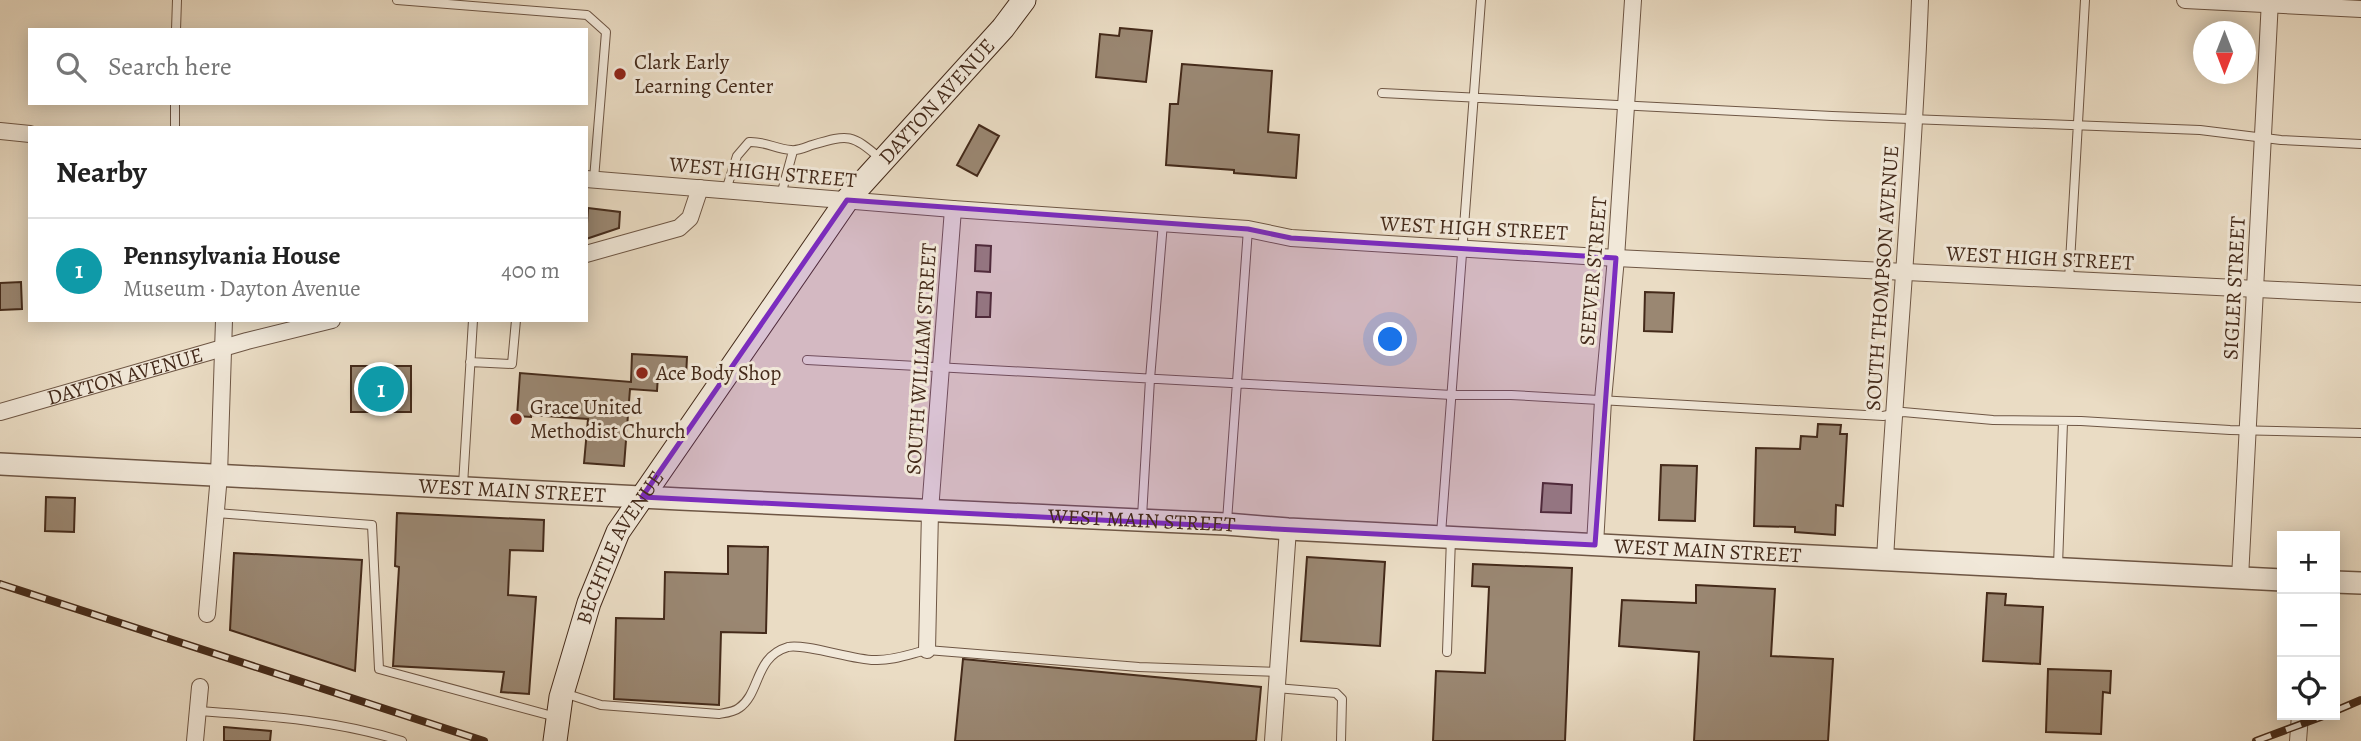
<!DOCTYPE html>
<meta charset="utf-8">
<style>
:root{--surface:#fff;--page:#f6f6f6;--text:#222;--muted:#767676;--line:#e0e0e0;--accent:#2563eb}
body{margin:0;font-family:Alegreya,serif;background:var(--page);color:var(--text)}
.controls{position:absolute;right:21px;bottom:21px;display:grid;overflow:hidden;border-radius:0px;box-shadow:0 4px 18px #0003}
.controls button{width:63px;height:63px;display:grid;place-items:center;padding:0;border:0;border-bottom:2px solid var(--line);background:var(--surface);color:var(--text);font:35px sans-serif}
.compass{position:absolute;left:2193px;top:21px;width:63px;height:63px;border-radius:50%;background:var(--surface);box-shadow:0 4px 18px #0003;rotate:180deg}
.you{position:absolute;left:1391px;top:340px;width:24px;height:24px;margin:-18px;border:5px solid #fff;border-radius:50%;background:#1a73e8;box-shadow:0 0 0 10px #1a73e833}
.badge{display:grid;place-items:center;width:46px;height:46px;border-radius:50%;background:var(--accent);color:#fff;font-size:23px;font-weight:700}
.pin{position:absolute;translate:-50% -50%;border:4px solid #fff;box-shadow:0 2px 7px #0006}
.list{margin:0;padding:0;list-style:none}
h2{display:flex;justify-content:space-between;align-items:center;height:91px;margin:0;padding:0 28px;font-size:30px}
h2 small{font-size:23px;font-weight:400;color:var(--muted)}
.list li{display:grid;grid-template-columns:46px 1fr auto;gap:21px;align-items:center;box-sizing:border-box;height:105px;padding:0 28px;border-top:2px solid var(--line)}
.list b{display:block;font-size:26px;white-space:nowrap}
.list p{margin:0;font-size:23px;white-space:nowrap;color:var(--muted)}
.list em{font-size:23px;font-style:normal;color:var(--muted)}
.icon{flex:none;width:38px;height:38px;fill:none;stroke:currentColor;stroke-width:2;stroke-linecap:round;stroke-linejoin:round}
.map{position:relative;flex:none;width:2361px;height:741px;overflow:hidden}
.search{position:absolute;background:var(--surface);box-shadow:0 4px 18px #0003;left:28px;top:28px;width:560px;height:77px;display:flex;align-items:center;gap:18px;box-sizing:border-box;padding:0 24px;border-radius:0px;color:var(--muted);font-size:26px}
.panel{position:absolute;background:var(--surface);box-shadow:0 4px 18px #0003;left:28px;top:126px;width:560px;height:196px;border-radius:0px}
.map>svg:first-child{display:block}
</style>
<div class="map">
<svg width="2361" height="741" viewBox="0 0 2361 741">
<rect width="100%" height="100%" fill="#eadcc4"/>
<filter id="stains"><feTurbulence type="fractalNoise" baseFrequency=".00286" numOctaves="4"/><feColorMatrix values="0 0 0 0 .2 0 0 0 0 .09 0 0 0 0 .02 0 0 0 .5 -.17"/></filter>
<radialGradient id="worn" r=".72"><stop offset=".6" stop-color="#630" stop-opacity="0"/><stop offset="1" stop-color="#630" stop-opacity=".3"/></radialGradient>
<path fill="#9a8772" stroke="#442a1a" stroke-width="2" d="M 1120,28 L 1152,31 L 1146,82 L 1096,77 L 1100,34 L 1119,36 Z
M 1182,64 L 1272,71 L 1268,132 L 1299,135 L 1296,178 L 1234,173 L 1234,170 L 1166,165 L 1170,104 L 1178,104 Z
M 979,125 L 999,136 L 977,176 L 957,165 Z
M 588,208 L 620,212 L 619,228 L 586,239 Z
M 976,245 L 991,246 L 990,272 L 975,271 Z
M 21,282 L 22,309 L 0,310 L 0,283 Z
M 977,292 L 991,293 L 990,317 L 976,317 Z
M 1645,292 L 1674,293 L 1672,332 L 1644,331 Z
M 632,354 L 687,357 L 686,377 L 658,375 L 657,391 L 630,389 L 624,466 L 584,463 L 588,419 L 531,415 L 531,417 L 517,416 L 520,373 L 631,382 Z
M 351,366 L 411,366 L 411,412 L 351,412 Z
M 1818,424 L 1841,425 L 1840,434 L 1847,434 L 1843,506 L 1836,505 L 1835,535 L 1795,532 L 1795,527 L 1754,526 L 1756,448 L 1800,449 L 1801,436 L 1817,437 Z
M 1661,465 L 1697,466 L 1695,521 L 1659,520 Z
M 1543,483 L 1572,485 L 1571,513 L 1541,512 Z
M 46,497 L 75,498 L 74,532 L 45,531 Z
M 397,513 L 544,520 L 543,551 L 510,550 L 508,595 L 536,597 L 529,694 L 501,692 L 504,672 L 393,666 L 399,567 L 395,566 Z
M 728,546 L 768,547 L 766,633 L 721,632 L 719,705 L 614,699 L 616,618 L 664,619 L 665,572 L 728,574 Z
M 234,553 L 362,560 L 355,671 L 230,630 Z
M 1307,557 L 1385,562 L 1380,646 L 1301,641 Z
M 1473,564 L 1572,568 L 1565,741 L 1433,741 L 1436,671 L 1485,673 L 1489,587 L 1472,586 Z
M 1696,585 L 1775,589 L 1771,656 L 1833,659 L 1828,741 L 1694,741 L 1699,652 L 1619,646 L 1622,600 L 1696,603 Z
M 1987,593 L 2006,594 L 2005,605 L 2043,607 L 2040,664 L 1983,661 Z
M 963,659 L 1261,687 L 1256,741 L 955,741 Z
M 2048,669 L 2111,671 L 2110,693 L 2103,692 L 2101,734 L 2046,732 Z
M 224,727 L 271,731 L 270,741 L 224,741 Z"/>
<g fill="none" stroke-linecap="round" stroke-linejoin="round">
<g stroke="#6e5644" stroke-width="10">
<path id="service" d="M 397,0 L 587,15 L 606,32 L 594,179
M 176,30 L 177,0
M 1382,93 L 1832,116 L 2200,130 L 2281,140 L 2361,144
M 175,128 L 175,103
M 726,190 L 737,156 L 749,142 C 764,141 776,149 791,150 C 798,151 806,147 812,145 C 850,134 851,134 881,159
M 781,195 L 793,151
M 2069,280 L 2085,0
M 807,360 L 1452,395 L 1511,395 L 1883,416 L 1903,412 L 1993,420 L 2081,421 L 2230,430 L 2361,433
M 470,362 L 512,364 L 516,320
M 463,485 L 473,320
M 216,513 L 372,525 L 379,669 L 556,717
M 1142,517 L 1150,379 L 1163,223
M 1227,521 L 1248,229
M 1441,534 L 1481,0
M 2058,566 L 2063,422
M 1447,652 L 1451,538
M 1276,688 L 1336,693 L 1342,699 L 1341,741
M 564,693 L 601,705 L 719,714 C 725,713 734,712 739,708 C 761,693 754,657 788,647 C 804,643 853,660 874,660 C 892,661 910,654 927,650 L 1139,667 L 1277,672
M 198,711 C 267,716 336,720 402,741"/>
</g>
<g stroke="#6e5644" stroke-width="18">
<g id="minor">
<path d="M 2185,0 L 2361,9"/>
<path d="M 0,131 L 30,134"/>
<path d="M 586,179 L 953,209 L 1248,229 L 1291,238 L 1616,258 L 2361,294"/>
<path d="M 586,254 L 679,228 L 690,218 L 700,188"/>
<path id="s1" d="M 0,412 L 247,341 L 332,320"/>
<path d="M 1595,545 L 1603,400 L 1616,258 L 1633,0"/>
<path d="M 1885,560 C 1895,373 1913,187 1920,0"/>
<path d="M 2240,578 L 2270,0"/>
<path d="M 207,614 L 219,475 L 224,320"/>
<path d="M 927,650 L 930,511 L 953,209"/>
<path d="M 195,741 L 200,687"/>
<path d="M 1273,741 L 1288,529"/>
<path d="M 2298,741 L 2300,715"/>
</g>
</g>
<g stroke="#6e5644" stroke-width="24">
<g id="tertiary">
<path id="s2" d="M 0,464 L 680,499 L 1226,524 L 1288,529 L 2282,580"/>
<path d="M 2335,582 L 2361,583"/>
</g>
</g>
<g stroke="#442a1a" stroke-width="25">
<g id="secondary">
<path id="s3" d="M 555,741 L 561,697 L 589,603 L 618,532 L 847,200 L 1003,28 L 1024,0"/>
</g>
</g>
<use href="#service" stroke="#f1e8d9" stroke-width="8"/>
<use href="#minor" stroke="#f1e8d9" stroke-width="16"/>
<use href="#tertiary" stroke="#f1e8d9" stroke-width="21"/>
<use href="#secondary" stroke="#f1e8d9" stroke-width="23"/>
<g stroke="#442a1a" stroke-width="8">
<path id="rail" d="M 0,584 L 484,741
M 2335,711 L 2361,700
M 2256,741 L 2326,715"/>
</g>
<use href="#rail" stroke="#f1e8d9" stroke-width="5" stroke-dasharray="16" stroke-linecap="butt"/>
</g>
<path fill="#7b2cbf" fill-opacity="0.2" stroke="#7b2cbf" stroke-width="5" stroke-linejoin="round" d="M 847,200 L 1248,229 L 1291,238 L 1616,258 L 1595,545 L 642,497 Z"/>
<g fill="#8f2418" stroke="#f1e8d9" stroke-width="2.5">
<circle cx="620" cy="74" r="7"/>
<circle cx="642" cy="373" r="7"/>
<circle cx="516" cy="419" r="7"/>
</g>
<g text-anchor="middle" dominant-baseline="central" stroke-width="6" stroke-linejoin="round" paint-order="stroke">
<g font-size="21" fill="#442a1a" stroke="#f1e8d9" text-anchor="start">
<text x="634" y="62">Clark Early<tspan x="634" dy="24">Learning Center</tspan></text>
<text x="656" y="373">Ace Body Shop</text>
<text x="530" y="407">Grace United<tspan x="530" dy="24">Methodist Church</tspan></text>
</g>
<g font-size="21" fill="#442a1a" stroke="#f1e8d9">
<text stroke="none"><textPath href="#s3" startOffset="756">DAYTON AVENUE</textPath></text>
<text transform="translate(763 172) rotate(5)">WEST HIGH STREET</text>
<text transform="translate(1474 228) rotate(3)">WEST HIGH STREET</text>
<text transform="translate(2040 258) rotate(3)">WEST HIGH STREET</text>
<text transform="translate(1593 271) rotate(-85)">SEEVER STREET</text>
<text transform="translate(1882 278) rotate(-86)">SOUTH THOMPSON AVENUE</text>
<text transform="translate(2234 288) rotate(-87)">SIGLER STREET</text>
<text transform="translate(921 359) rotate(-86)">SOUTH WILLIAM STREET</text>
<text stroke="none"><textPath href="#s1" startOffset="130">DAYTON AVENUE</textPath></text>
<text stroke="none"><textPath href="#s2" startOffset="513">WEST MAIN STREET</textPath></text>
<text stroke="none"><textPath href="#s2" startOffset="1143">WEST MAIN STREET</textPath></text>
<text stroke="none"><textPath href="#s3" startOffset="206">BECHTLE AVENUE</textPath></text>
<text stroke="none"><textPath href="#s2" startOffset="1710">WEST MAIN STREET</textPath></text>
</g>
</g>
<rect width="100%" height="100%" filter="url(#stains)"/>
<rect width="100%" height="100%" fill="url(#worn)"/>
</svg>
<div class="controls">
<button>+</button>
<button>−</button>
<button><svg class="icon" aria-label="locate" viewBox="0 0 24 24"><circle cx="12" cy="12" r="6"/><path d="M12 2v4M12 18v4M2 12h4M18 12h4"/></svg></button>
</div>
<svg class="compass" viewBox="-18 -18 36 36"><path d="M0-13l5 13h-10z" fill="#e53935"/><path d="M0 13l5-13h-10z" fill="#767676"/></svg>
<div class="you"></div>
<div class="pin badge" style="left:381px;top:389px;background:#0f9aa8">1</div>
<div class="search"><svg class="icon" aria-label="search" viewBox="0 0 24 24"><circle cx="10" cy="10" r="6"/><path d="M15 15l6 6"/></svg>Search here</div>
<section class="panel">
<h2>Nearby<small></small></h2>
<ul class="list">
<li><span class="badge" style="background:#0f9aa8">1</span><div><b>Pennsylvania House</b><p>Museum · Dayton Avenue</p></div><em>400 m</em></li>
</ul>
</section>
</div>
